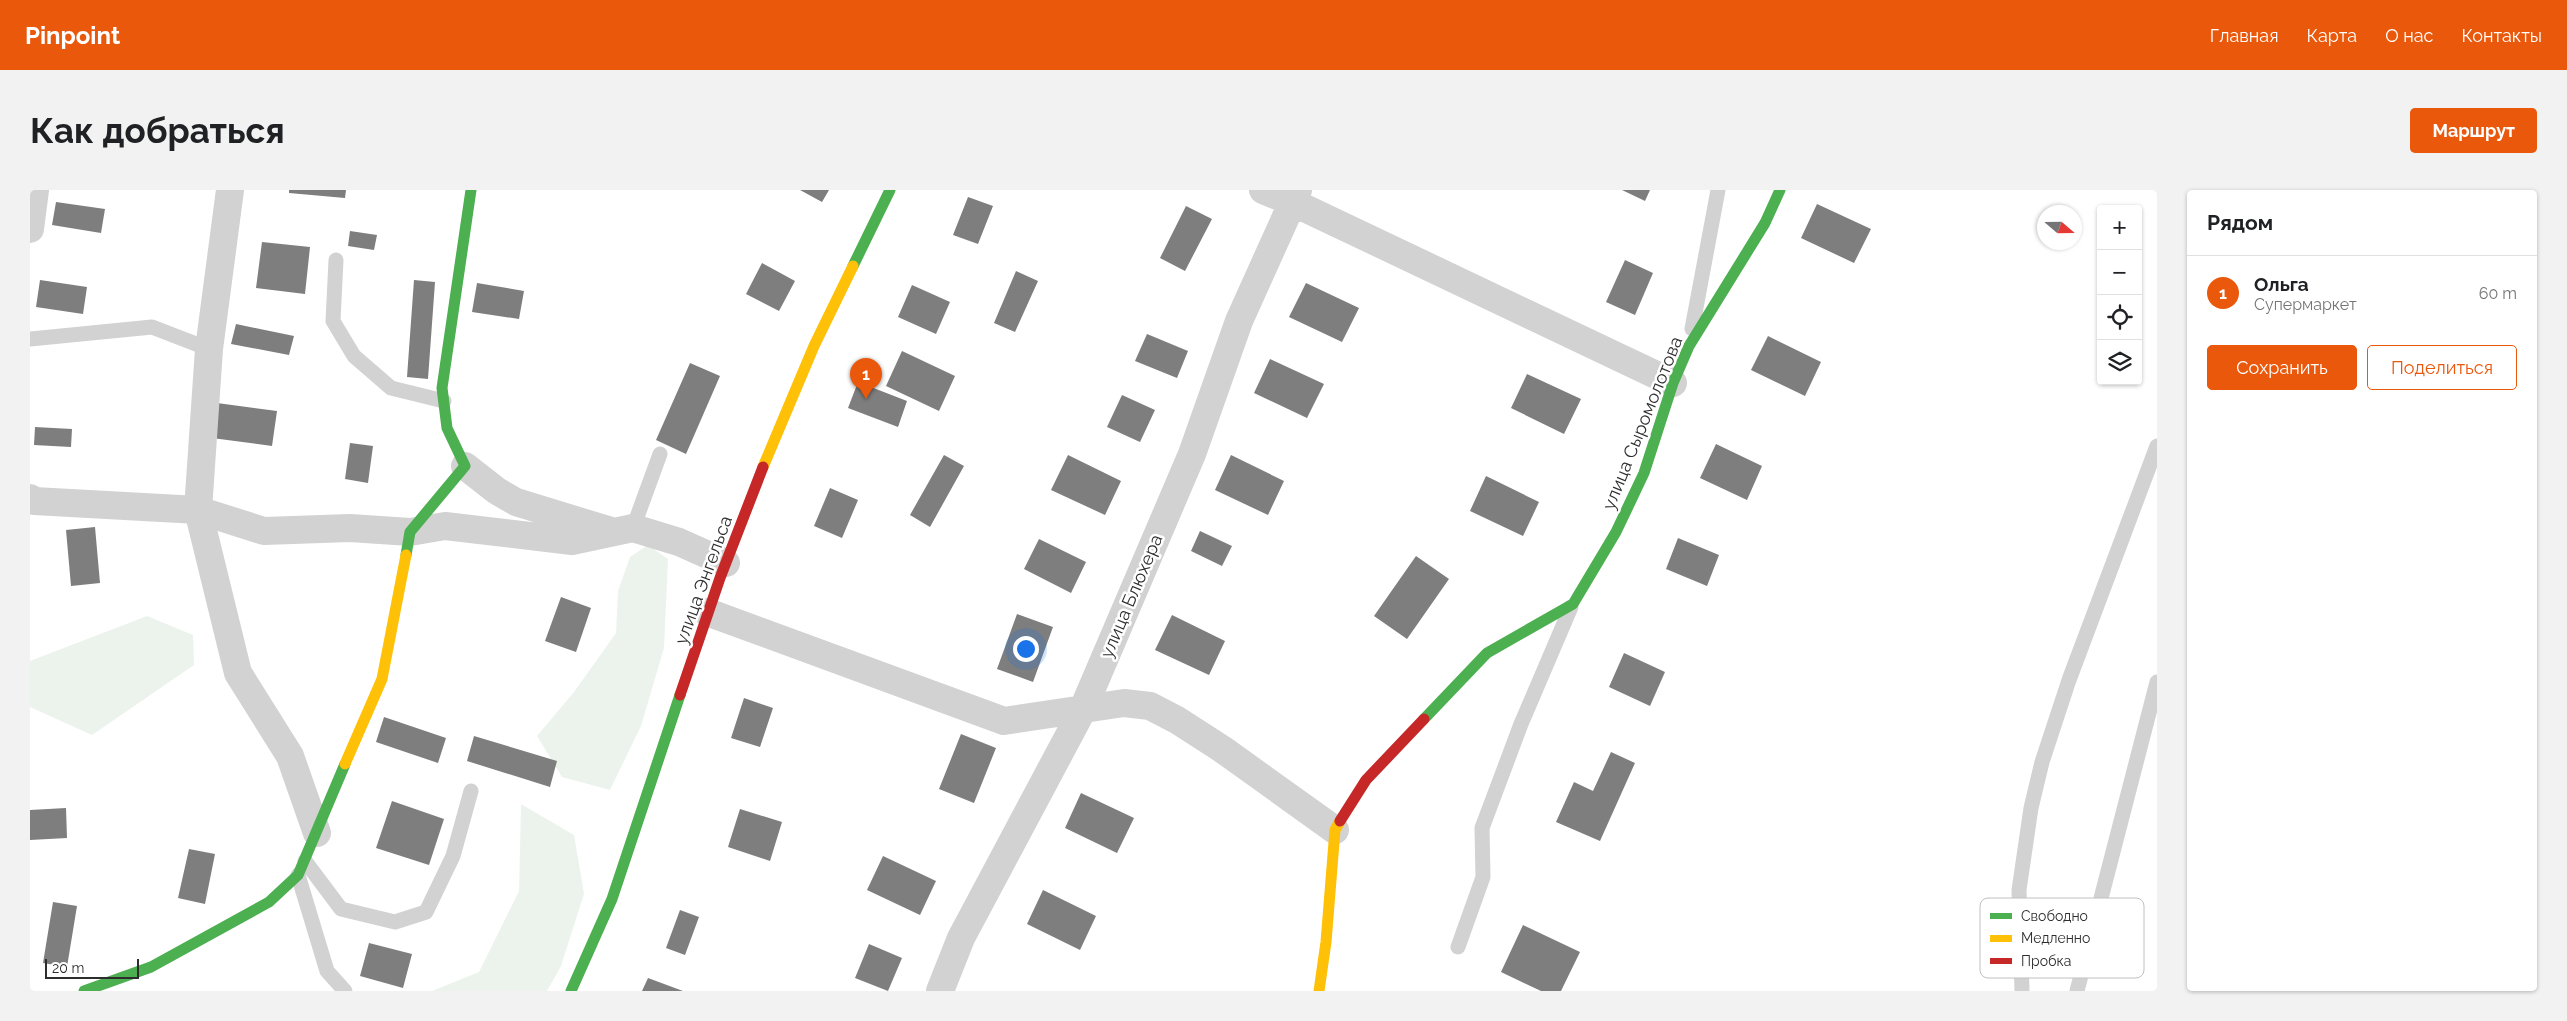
<!DOCTYPE html>
<html lang="ru">
<meta charset="utf-8">
<style>
:root{--surface:#fff;--page:#f2f2f2;--text:#202124;--muted:#757577;--line:#e0e0e0;--accent:#ea580c}
body{margin:0;font-family:Raleway,sans-serif;background:var(--page);color:var(--text)}
.controls{position:absolute;right:15px;top:15px;display:grid;overflow:hidden;border-radius:5px;box-shadow:0 1px 4px #0004}
.controls button{width:45px;height:45px;display:grid;place-items:center;padding:0;border:0;border-bottom:1px solid var(--line);background:var(--surface);color:var(--text);font:25px sans-serif}
.compass{position:absolute;left:2007px;top:15px;width:45px;height:45px;border-radius:50%;background:var(--surface);box-shadow:0 1px 4px #0004;rotate:110deg}
.scale{position:absolute;left:15px;bottom:12px;width:94px;box-sizing:border-box;padding-left:5px;border:2px solid #2d2d2d;border-top:0;font-size:14px;line-height:18px;white-space:nowrap;color:#2d2d2d;-webkit-text-stroke:4px #fff;paint-order:stroke}
.you{position:absolute;left:995px;top:458px;width:18px;height:18px;margin:-12px;border:4px solid #fff;border-radius:50%;background:#1a73e8;box-shadow:0 0 0 8px #1a73e833}
.badge{display:grid;place-items:center;width:32px;height:32px;border-radius:50%;background:var(--accent);color:#fff;font-size:16px;font-weight:700}
.pin{position:absolute;translate:-50% -41px;filter:drop-shadow(0 1px 2px #0008)}
.pin::after{content:'';position:absolute;top:26px;width:18px;height:15px;background:inherit;clip-path:polygon(0 0,100% 0,50% 100%)}
.list{margin:0;padding:0;list-style:none}
h2{display:flex;justify-content:space-between;align-items:center;height:65px;margin:0;padding:0 20px;font-size:21px}
h2 small{font-size:16px;font-weight:400;color:var(--muted)}
.list li{display:grid;grid-template-columns:32px 1fr auto;gap:15px;align-items:center;box-sizing:border-box;height:75px;padding:0 20px;border-top:1px solid var(--line)}
.list b{display:block;font-size:19px;white-space:nowrap}
.list p{margin:0;font-size:16px;white-space:nowrap;color:var(--muted)}
.list em{font-size:16px;font-style:normal;color:var(--muted)}
.actions{display:flex;gap:10px;padding:15px 20px}
.actions a{flex:1;padding:11px 0;border:1px solid var(--accent);border-radius:5px;text-align:center;font-size:18px;color:var(--accent)}
.actions .main{background:var(--accent);color:#fff}
.icon{flex:none;width:28px;height:28px;fill:none;stroke:currentColor;stroke-width:2;stroke-linecap:round;stroke-linejoin:round}
.map{position:relative;flex:none;width:2127px;height:801px;overflow:hidden;border-radius:5px}
header{display:flex;align-items:center;gap:30px;box-sizing:border-box;height:70px;padding:0 25px;background:var(--accent);color:#fff}
header strong{font-size:24px}
nav{display:flex;gap:28px;margin-inline-start:auto;font-size:18px}
.intro{display:flex;align-items:center;justify-content:space-between;box-sizing:border-box;height:120px;padding:0 30px}
h1{margin:0;font-size:35px}
.button{padding:12px 22px;border-radius:5px;background:var(--accent);color:#fff;font-size:18px;font-weight:700}
main{display:flex;gap:30px;padding:0 30px}
aside{flex:1;background:var(--surface);border-radius:5px;box-shadow:0 1px 4px #0004}
.map>svg:first-child{display:block}
</style>
<header>
<strong>Pinpoint</strong>
<nav><a>Главная</a><a>Карта</a><a>О нас</a><a>Контакты</a></nav>
</header>
<div class="intro"><h1>Как добраться</h1><a class="button">Маршрут</a></div>
<main>
<div class="map">
<svg width="2127" height="801" viewBox="0 0 2127 801">
<rect width="100%" height="100%" fill="#fff"/>
<path fill="#ecf3ec" d="M 618,355 L 638,369 L 634,458 L 611,536 L 580,600 L 532,587 L 507,546 L 544,502 L 586,443 L 588,401 L 600,367 Z
M 117,426 L 163,445 L 164,475 L 62,545 L 0,517 L 0,471 Z
M 491,614 L 544,645 L 554,704 L 531,776 L 517,801 L 402,801 L 449,782 L 489,701 Z"/>
<path fill="#7e7e7e" d="M 259,0 L 316,0 L 315,8 L 259,3 Z
M 770,0 L 799,0 L 792,12 Z
M 1592,0 L 1620,0 L 1615,11 Z
M 938,7 L 963,16 L 948,54 L 923,45 Z
M 26,12 L 75,19 L 71,43 L 22,35 Z
M 1787,14 L 1841,39 L 1824,73 L 1771,48 Z
M 1156,16 L 1182,29 L 1155,81 L 1130,68 Z
M 320,41 L 347,45 L 344,60 L 318,56 Z
M 232,52 L 280,57 L 275,104 L 226,98 Z
M 1595,70 L 1623,83 L 1605,125 L 1576,112 Z
M 732,73 L 765,91 L 749,121 L 716,104 Z
M 986,81 L 1008,91 L 985,142 L 964,133 Z
M 10,90 L 57,97 L 53,124 L 6,117 Z
M 384,90 L 405,92 L 398,189 L 377,187 Z
M 447,93 L 494,101 L 489,129 L 442,122 Z
M 1276,93 L 1329,118 L 1312,152 L 1259,127 Z
M 882,95 L 920,112 L 906,144 L 868,127 Z
M 206,134 L 264,146 L 259,165 L 201,154 Z
M 1117,144 L 1158,161 L 1147,188 L 1105,171 Z
M 1738,146 L 1791,172 L 1775,206 L 1721,180 Z
M 872,161 L 925,186 L 909,221 L 856,196 Z
M 1240,169 L 1294,194 L 1277,228 L 1224,203 Z
M 660,173 L 690,186 L 656,264 L 626,250 Z
M 1497,184 L 1551,209 L 1534,244 L 1481,218 Z
M 828,192 L 877,211 L 868,237 L 818,218 Z
M 1092,205 L 1125,220 L 1110,252 L 1077,237 Z
M 187,213 L 247,221 L 242,256 L 182,248 Z
M 5,237 L 42,239 L 41,257 L 4,255 Z
M 320,253 L 343,256 L 338,293 L 315,289 Z
M 1686,254 L 1732,276 L 1717,310 L 1670,288 Z
M 914,265 L 934,276 L 900,337 L 880,325 Z
M 1038,265 L 1091,291 L 1075,325 L 1021,300 Z
M 1201,265 L 1254,291 L 1238,325 L 1185,300 Z
M 1456,286 L 1509,312 L 1493,346 L 1440,321 Z
M 800,298 L 828,310 L 812,348 L 784,336 Z
M 65,337 L 70,393 L 41,396 L 36,340 Z
M 1170,341 L 1202,356 L 1192,376 L 1161,361 Z
M 1648,348 L 1689,365 L 1677,396 L 1636,379 Z
M 1009,349 L 1056,372 L 1041,403 L 994,379 Z
M 1386,366 L 1419,389 L 1377,449 L 1344,426 Z
M 531,407 L 561,418 L 546,462 L 515,451 Z
M 987,424 L 1023,437 L 1003,492 L 967,479 Z
M 1142,425 L 1195,451 L 1179,485 L 1125,460 Z
M 1594,463 L 1635,482 L 1620,516 L 1579,497 Z
M 714,508 L 743,518 L 730,557 L 701,548 Z
M 354,527 L 416,548 L 408,573 L 346,552 Z
M 931,544 L 966,558 L 944,613 L 909,599 Z
M 444,546 L 527,571 L 520,597 L 437,571 Z
M 1581,562 L 1605,573 L 1570,651 L 1526,632 L 1544,592 L 1563,601 Z
M 1051,603 L 1104,628 L 1087,663 L 1035,638 Z
M 362,611 L 414,629 L 399,675 L 346,658 Z
M 36,618 L 37,648 L 0,650 L 0,620 Z
M 710,619 L 752,632 L 740,671 L 698,657 Z
M 159,659 L 185,664 L 175,714 L 148,708 Z
M 853,666 L 906,691 L 890,725 L 837,700 Z
M 1013,700 L 1066,726 L 1050,760 L 997,734 Z
M 23,712 L 47,716 L 37,777 L 13,773 Z
M 650,720 L 669,727 L 655,765 L 636,758 Z
M 1493,735 L 1550,762 L 1531,801 L 1511,801 L 1471,782 Z
M 339,753 L 382,764 L 373,798 L 330,786 Z
M 839,754 L 872,768 L 858,801 L 825,788 Z
M 618,788 L 653,801 L 612,801 Z"/>
<g fill="none" stroke-linecap="round" stroke-linejoin="round">
<path stroke="#d2d2d2" stroke-width="15" d="M 306,70 L 303,131 L 324,166 L 361,198 L 414,211
M 1662,139 L 1688,0
M 0,149 L 122,137 L 179,159
M 603,338 L 630,264
M 275,671 L 311,719 L 365,732 L 396,722 L 423,666 L 441,601
M 268,685 L 297,781 L 315,801
M 1428,757 L 1453,687 L 1452,638 L 1491,534 L 1541,417
M 1992,801 L 1989,700 L 2001,618 L 2012,572 L 2039,490 L 2127,256
M 2047,801 L 2127,492"/>
<path stroke="#d2d2d2" stroke-width="28" d="M 200,0 L 179,159 L 168,320 L 208,483 L 260,566 L 287,643
M 1233,0 L 1262,12 L 1643,193
M 0,39 L 5,0
M 435,276 L 467,301 L 486,312 L 581,341
M 0,308 L 4,311 L 168,320 L 234,341 L 320,338 L 380,342 L 415,336 L 542,351 L 603,338 L 649,352 L 696,373
M 677,422 L 974,531 L 1094,513 L 1120,516 L 1147,530 L 1192,559 L 1305,640
M 910,801 L 931,748 L 1053,519 L 1162,264 L 1209,131 L 1268,0"/>
<path stroke="#4caf50" stroke-width="11" d="M 823,76 L 860,0
M 376,365 L 380,342 L 435,276 L 417,238 L 412,198 L 441,0
M 1394,529 L 1457,463 L 1543,414 L 1586,342 L 1614,283 L 1643,193 L 1659,156 L 1735,33 L 1750,0
M 54,801 L 121,777 L 239,712 L 268,685 L 315,574
M 541,801 L 582,709 L 650,505"/>
<path stroke="#ffc107" stroke-width="11" d="M 733,277 L 784,156 L 823,76
M 315,574 L 352,489 L 376,365
M 1289,801 L 1296,752 L 1305,640 L 1310,631"/>
<path stroke="#c62828" stroke-width="11" d="M 650,505 L 690,388 L 733,277
M 1310,631 L 1336,590 L 1394,529"/>
</g>
<g text-anchor="middle" dominant-baseline="central" stroke-width="5" stroke-linejoin="round" paint-order="stroke">
<g font-size="18" fill="#2d2d2d" stroke="#fff">
<text transform="translate(1612 233) rotate(-68)">улица Сыромолотова</text>
<text transform="translate(673 390) rotate(-70)">улица Энгельса</text>
<text transform="translate(1101 406) rotate(-67)">улица Блюхера</text>
</g>
</g>
<rect x="1950" y="708" width="164" height="80" rx="8" fill="#fff" stroke="#c0c0c0" stroke-width="1"/>
<rect x="1960" y="723" width="22" height="6" fill="#4caf50"/>
<rect x="1960" y="745" width="22" height="7" fill="#ffc107"/>
<rect x="1960" y="768" width="22" height="6" fill="#c62828"/>
<g font-size="14" fill="#2d2d2d">
<text x="1991" y="731">Свободно</text>
<text x="1991" y="753">Медленно</text>
<text x="1991" y="776">Пробка</text>
</g>
</svg>
<div class="controls">
<button>+</button>
<button>−</button>
<button><svg class="icon" aria-label="locate" viewBox="0 0 24 24"><circle cx="12" cy="12" r="6"/><path d="M12 2v4M12 18v4M2 12h4M18 12h4"/></svg></button>
<button><svg class="icon" aria-label="layers" viewBox="0 0 24 24"><path d="M12 4l9 5-9 5-9-5zM3 14l9 5 9-5"/></svg></button>
</div>
<svg class="compass" viewBox="-18 -18 36 36"><path d="M0-13l5 13h-10z" fill="#e53935"/><path d="M0 13l5-13h-10z" fill="#757577"/></svg>
<div class="scale">20 m</div>
<div class="you"></div>
<div class="pin badge" style="left:836px;top:209px">1</div>
</div>
<aside>
<h2>Рядом<small></small></h2>
<ul class="list">
<li><span class="badge">1</span><div><b>Ольга</b><p>Супермаркет</p></div><em>60 m</em></li>
</ul>
<div class="actions"><a class="main">Сохранить</a><a>Поделиться</a></div>
</aside>
</main>
